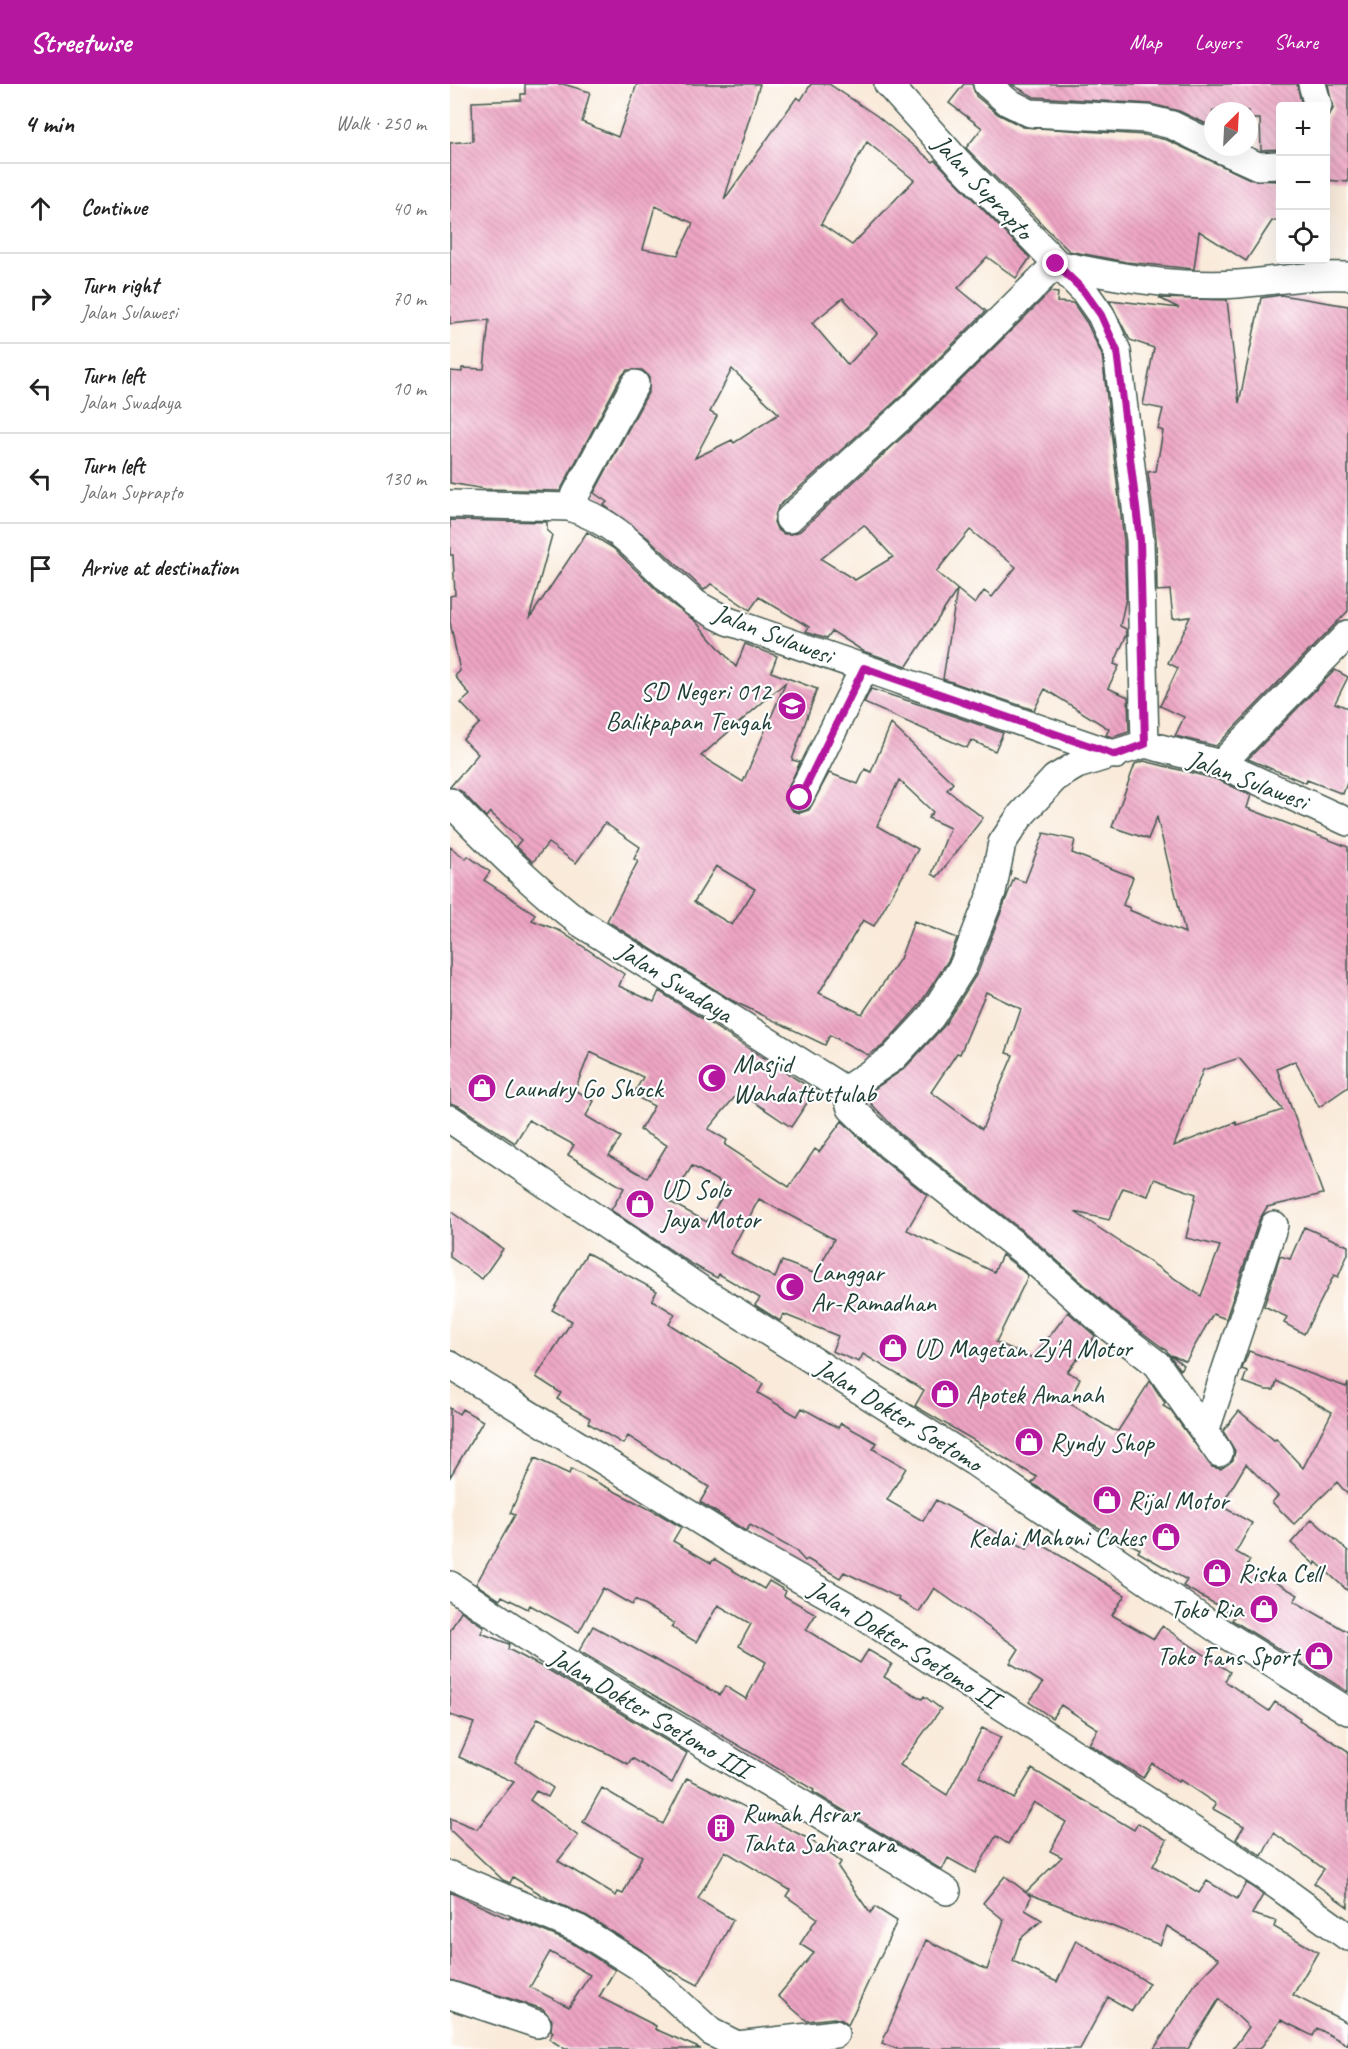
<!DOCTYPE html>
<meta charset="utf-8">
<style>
:root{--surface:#fff;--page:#f6f6f6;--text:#222;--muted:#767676;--line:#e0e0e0;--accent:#b5179e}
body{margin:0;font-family:Caveat,sans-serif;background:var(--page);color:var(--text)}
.controls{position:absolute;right:18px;top:18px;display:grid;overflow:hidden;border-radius:6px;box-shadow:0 6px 24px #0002}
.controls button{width:54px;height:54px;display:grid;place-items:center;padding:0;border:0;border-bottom:2px solid var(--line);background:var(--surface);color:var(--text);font:30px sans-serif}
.compass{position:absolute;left:754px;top:18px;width:54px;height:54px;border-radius:50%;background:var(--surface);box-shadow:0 6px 24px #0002;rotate:24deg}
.stop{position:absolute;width:18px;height:18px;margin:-14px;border:4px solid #b5179e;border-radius:50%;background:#fff}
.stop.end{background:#b5179e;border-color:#fff;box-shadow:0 2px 6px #0008}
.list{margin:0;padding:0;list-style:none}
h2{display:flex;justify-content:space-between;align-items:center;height:78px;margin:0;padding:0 24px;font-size:26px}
h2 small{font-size:20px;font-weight:400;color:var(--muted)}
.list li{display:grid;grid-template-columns:39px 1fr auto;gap:18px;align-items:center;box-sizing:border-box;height:90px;padding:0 24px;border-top:2px solid var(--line)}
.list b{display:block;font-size:22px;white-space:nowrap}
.list p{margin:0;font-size:20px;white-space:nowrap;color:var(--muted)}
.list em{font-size:20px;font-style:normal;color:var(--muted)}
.icon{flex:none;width:33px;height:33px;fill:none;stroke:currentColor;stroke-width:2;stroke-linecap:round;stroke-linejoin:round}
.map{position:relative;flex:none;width:898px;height:1965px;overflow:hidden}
header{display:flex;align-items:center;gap:36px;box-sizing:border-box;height:84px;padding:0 30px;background:var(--accent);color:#fff}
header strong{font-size:28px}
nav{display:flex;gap:33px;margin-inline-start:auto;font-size:21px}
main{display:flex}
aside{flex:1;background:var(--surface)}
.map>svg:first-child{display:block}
</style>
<header>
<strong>Streetwise</strong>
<nav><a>Map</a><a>Layers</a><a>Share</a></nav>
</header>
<main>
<aside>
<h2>4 min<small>Walk · 250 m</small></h2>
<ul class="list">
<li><svg class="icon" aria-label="ahead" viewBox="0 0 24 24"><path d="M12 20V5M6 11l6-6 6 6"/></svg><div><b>Continue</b></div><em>40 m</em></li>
<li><svg class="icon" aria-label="right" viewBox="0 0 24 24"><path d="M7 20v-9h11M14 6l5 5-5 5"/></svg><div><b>Turn right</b><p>Jalan Sulawesi</p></div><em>70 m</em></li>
<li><svg class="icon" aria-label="left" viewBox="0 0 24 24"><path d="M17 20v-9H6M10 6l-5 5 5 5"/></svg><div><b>Turn left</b><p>Jalan Swadaya</p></div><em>10 m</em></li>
<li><svg class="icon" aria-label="left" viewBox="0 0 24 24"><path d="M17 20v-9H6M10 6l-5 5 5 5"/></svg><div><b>Turn left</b><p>Jalan Suprapto</p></div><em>130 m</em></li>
<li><svg class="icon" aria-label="arrive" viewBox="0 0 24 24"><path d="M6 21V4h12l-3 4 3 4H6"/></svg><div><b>Arrive at destination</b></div></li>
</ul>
</aside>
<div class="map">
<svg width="898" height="1965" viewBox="0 0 898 1965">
<defs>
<pattern id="building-back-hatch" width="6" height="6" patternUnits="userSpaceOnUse" patternTransform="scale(1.5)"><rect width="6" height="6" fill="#efa5c4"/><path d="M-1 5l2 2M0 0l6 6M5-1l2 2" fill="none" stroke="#c188a0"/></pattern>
</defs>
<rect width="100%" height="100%" fill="#fff"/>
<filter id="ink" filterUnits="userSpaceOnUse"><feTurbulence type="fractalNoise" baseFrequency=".0167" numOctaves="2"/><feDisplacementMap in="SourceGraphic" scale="12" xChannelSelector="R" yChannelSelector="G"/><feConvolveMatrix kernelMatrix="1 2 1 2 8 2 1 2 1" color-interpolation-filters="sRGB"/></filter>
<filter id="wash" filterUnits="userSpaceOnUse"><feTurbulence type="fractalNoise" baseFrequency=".008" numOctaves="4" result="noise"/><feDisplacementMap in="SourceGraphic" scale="24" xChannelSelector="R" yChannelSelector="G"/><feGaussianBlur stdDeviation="1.35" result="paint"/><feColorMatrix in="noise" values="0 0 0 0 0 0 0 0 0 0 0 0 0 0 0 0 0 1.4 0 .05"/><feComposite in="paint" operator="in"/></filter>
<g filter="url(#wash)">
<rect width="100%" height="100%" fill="#f9ead9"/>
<g id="blocks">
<path fill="url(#building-back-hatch)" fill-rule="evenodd" d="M 75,0 L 113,0 L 140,8 L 132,38 L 168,53 L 187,0 L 310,0 L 274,116 L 347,13 L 351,16 L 361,0 L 379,0 L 427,32 L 483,78 L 485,76 L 580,174 L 566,194 L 537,173 L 508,204 L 536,227 L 449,314 L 328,423 L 324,438 L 327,445 L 334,450 L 342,450 L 350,447 L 471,336 L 600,208 L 608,209 L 607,218 L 623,219 L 637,239 L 652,271 L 674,457 L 676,514 L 670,542 L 676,545 L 677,550 L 664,580 L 669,582 L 658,604 L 678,613 L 679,648 L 663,653 L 656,651 L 659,645 L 595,605 L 584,626 L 493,595 L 507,506 L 457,582 L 413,567 L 382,547 L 377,554 L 356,547 L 359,543 L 309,513 L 300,526 L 261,500 L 254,506 L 197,453 L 154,421 L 157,418 L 144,409 L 199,307 L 199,292 L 192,286 L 177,286 L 171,293 L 110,407 L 35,405 L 0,399 L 0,287 L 12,288 L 12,284 L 34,285 L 39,236 L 0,240 L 0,59 L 23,57 L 22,18 L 71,16 L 71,10 L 75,10 ZM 417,58 L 464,96 L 402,161 L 371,140 ZM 205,122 L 243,139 L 228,171 L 193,165 ZM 393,214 L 427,249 L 398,281 L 362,239 ZM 282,285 L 329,330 L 284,359 L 282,356 L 245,374 L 267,332 L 260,328 ZM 414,441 L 443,473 L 405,496 L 371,475 ZM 520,446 L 566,483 L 542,513 L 534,507 L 525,520 L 486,488 Z
M 514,0 L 522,0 L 526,12 L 548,30 L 573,43 L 695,51 L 717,56 L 802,96 L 831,97 L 831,137 L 822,137 L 796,177 L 749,147 L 744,185 L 676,178 L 619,167 L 516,64 L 532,44 L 499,19 Z
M 561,0 L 847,0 L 852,22 L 831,22 L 831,65 L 811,66 L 810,35 L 799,35 L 799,27 L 763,27 L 763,43 L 729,27 L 701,20 L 584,13 Z
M 878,0 L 898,0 L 898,98 L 876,96 L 876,35 L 883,25 Z
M 831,211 L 898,222 L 898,527 L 766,662 L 725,652 L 734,633 L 710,622 L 728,584 L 718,579 L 740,533 L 723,535 L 720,506 L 707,507 L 706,454 L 698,388 L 706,387 L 713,347 L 708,345 L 713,325 L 693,321 L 704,264 L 680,256 L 659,216 L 729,224 L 709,214 L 777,216 L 789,319 L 811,214 Z
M 0,436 L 97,438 L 97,447 L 102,451 L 79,535 L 137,448 L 163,464 L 219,518 L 246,538 L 286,583 L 295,560 L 327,572 L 321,588 L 367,605 L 342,676 L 350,678 L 334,713 L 343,727 L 350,729 L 359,726 L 379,689 L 408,700 L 415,685 L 421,688 L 441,640 L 503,699 L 497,706 L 533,734 L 487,793 L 482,790 L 500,744 L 478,734 L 483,728 L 449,696 L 427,742 L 468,765 L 424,842 L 413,836 L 369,909 L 412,930 L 450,875 L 464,837 L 507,854 L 499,875 L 468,923 L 433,962 L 418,971 L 380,951 L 375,961 L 281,916 L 157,837 L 188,777 L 184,775 L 190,763 L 155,739 L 126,779 L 98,759 L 83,778 L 66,762 L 71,756 L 40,728 L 36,733 L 11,707 L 0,703 L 28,670 L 13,655 L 30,639 L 11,619 L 20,611 L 5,592 L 10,587 L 0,538 L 0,512 L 5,511 L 3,471 L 0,471 ZM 336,598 L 293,698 L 251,672 ZM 266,782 L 305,805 L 282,841 L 244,818 Z
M 885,586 L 898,593 L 885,619 L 898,624 L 898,696 L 893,710 L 857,696 L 856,699 L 798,675 Z
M 421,605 L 487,626 L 553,649 L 545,667 L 521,656 L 517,664 L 414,619 Z
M 694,677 L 766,695 L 801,711 L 797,724 L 898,763 L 898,1003 L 869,1023 L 845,977 L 827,985 L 873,1110 L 817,1123 L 809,1136 L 776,1235 L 763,1230 L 736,1277 L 721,1271 L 733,1281 L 730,1286 L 717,1267 L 666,1229 L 584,1156 L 450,1050 L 414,1012 L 454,985 L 494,942 L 528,888 L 564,794 L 575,798 L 594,749 L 625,756 L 622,769 L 683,793 L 673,821 L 680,824 L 679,826 L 735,849 L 707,733 L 698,755 L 662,743 L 685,680 ZM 536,908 L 571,925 L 556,969 L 563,971 L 532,1045 L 481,1008 L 507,969 L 510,970 ZM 789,974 L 833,1026 L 787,1041 L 786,1038 L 724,1062 L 753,986 ZM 704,1095 L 746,1110 L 736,1154 L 770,1162 L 751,1212 L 625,1128 L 659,1136 L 673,1104 L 698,1112 Z
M 0,763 L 16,775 L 18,772 L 40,788 L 34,796 L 85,830 L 82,836 L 110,847 L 174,890 L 169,902 L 204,918 L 209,907 L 365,1007 L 341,1043 L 289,1008 L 258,1045 L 277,1056 L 275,1061 L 339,1103 L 365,1065 L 369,1068 L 392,1037 L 430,1074 L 477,1111 L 457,1146 L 544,1188 L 552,1171 L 564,1180 L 578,1192 L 546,1258 L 583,1274 L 618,1228 L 645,1252 L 617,1288 L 630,1294 L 619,1319 L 663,1346 L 668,1347 L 700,1297 L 715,1319 L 713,1322 L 720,1326 L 762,1383 L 771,1385 L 783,1376 L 785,1367 L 773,1347 L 789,1327 L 824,1356 L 826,1355 L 853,1384 L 882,1328 L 827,1297 L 824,1306 L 816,1306 L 793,1298 L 797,1287 L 792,1285 L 799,1267 L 896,1303 L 898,1299 L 898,1411 L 887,1398 L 844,1440 L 822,1418 L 828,1412 L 796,1380 L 771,1422 L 802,1439 L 786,1468 L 800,1476 L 797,1482 L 848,1511 L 844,1517 L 898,1548 L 898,1608 L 782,1536 L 785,1531 L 733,1502 L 737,1496 L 688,1468 L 690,1465 L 644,1441 L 582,1399 L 587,1393 L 465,1322 L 474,1306 L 413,1270 L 409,1278 L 382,1267 L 388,1252 L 333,1230 L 330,1237 L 305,1221 L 310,1214 L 269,1190 L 267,1194 L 242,1180 L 161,1126 L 174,1104 L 118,1071 L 124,1061 L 79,1036 L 65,1059 L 9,1022 L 0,1019 ZM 140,968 L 193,993 L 183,1011 L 204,1022 L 190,1046 L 217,1061 L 197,1094 L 159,1072 L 171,1053 L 136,1032 L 144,1017 L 125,1006 ZM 242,1082 L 278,1103 L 257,1138 L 220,1118 ZM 309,1115 L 384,1155 L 366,1190 L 332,1177 L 325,1194 L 280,1169 Z
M 0,1127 L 53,1165 L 32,1195 L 0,1173 Z
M 854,1143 L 898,1162 L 898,1170 L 888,1193 L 884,1191 L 854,1250 L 834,1239 L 837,1233 L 814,1222 L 830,1172 L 840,1175 Z
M 137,1169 L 207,1207 L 202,1216 L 225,1230 L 219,1240 L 313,1300 L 308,1309 L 347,1332 L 352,1324 L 388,1344 L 391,1339 L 427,1359 L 423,1365 L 456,1384 L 437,1416 L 473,1437 L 486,1416 L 577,1465 L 583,1455 L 675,1511 L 662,1531 L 704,1555 L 712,1542 L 780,1588 L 775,1597 L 819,1627 L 825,1618 L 850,1634 L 849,1636 L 898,1667 L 898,1823 L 864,1799 L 874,1785 L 824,1749 L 812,1772 L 786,1755 L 794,1742 L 763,1725 L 766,1720 L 730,1696 L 728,1698 L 702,1679 L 693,1694 L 656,1671 L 639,1660 L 648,1645 L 611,1621 L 602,1634 L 579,1618 L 593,1599 L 560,1579 L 569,1565 L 484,1504 L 469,1528 L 448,1516 L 449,1514 L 394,1488 L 390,1494 L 357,1475 L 355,1477 L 345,1466 L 300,1441 L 296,1447 L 250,1418 L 259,1403 L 178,1352 L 173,1360 L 138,1339 L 140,1334 L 107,1315 L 111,1309 L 86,1293 L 122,1237 L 102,1226 Z
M 0,1324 L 9,1330 L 12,1325 L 33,1337 L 0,1393 Z
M 85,1374 L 119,1390 L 121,1385 L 209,1430 L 231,1443 L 223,1457 L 261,1479 L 264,1475 L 314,1505 L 319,1497 L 336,1507 L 334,1512 L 366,1530 L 356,1546 L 410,1579 L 418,1566 L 442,1580 L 434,1593 L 472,1615 L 474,1612 L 491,1625 L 450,1681 L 497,1711 L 532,1644 L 551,1653 L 529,1693 L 564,1715 L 582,1685 L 684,1746 L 688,1739 L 717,1756 L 703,1782 L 749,1809 L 757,1797 L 787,1815 L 796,1799 L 809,1808 L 813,1811 L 802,1830 L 826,1837 L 824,1843 L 868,1868 L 843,1911 L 898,1939 L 898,1961 L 867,1944 L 863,1952 L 831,1936 L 810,1965 L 783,1965 L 799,1943 L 769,1915 L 738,1965 L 704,1965 L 745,1900 L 769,1875 L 717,1842 L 710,1861 L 577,1809 L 581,1813 L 575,1826 L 592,1836 L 570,1855 L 563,1877 L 607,1898 L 626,1856 L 699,1899 L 682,1927 L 658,1913 L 630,1965 L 447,1965 L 432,1959 L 476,1856 L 537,1886 L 554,1836 L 533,1819 L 555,1792 L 576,1808 L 612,1773 L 600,1767 L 616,1738 L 584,1718 L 558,1760 L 546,1752 L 525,1789 L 498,1774 L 492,1786 L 363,1708 L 364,1706 L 129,1567 L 143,1542 L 270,1611 L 275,1602 L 296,1615 L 316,1578 L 289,1562 L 301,1540 L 268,1521 L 246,1558 L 221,1543 L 224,1539 L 185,1516 L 182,1521 L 153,1504 L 129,1548 L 80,1521 L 78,1525 L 52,1512 L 50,1516 L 26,1500 L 65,1431 L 60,1429 Z
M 862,1435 L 898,1467 L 898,1507 L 866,1478 L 865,1481 L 841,1459 Z
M 11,1527 L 34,1543 L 31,1549 L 59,1560 L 58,1565 L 100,1587 L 237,1669 L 222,1699 L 182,1674 L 178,1680 L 88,1634 L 65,1678 L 103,1704 L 98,1713 L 86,1707 L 80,1716 L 128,1752 L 108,1777 L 166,1812 L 168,1808 L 173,1810 L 192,1772 L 133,1738 L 152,1704 L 213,1740 L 237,1694 L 359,1755 L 391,1778 L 388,1783 L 420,1829 L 425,1823 L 447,1837 L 398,1941 L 392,1936 L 384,1934 L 357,1937 L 328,1912 L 364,1869 L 350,1860 L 367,1834 L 336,1812 L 340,1806 L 275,1767 L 248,1815 L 283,1836 L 248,1901 L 212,1882 L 198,1870 L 137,1832 L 100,1816 L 63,1793 L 60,1799 L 53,1796 L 0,1746 L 0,1734 L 27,1745 L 64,1698 L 9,1673 L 24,1639 L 0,1631 L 0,1547 Z
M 0,1808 L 59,1835 L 60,1833 L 122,1859 L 165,1886 L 149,1913 L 206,1942 L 205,1945 L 251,1965 L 115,1965 L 99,1955 L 103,1948 L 101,1946 L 102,1936 L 93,1925 L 0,1896 ZM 100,1868 L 140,1891 L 119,1923 L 80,1903 Z"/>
</g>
</g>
<g filter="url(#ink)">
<use href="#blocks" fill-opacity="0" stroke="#40574d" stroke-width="1.5"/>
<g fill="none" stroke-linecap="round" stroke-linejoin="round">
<g stroke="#40574d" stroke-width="30">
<path id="minor" d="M 438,0 L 508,78 L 634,207 L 651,231 L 667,267 L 690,456 L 695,660
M 537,0 L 558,18 L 580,29 L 697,35 L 722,41 L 763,61
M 862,0 L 868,22
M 766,63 L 808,82 L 830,81
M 0,420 L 119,423 C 177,441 200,484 245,519 C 255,526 267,531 278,537 L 666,671
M 119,423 L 185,300
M 339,435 L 460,325 L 606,180 C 666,193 727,204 788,200 C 825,197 861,190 898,192
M 695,660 L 771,680 L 898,738
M 771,680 L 898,550
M 350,713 L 414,584
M 0,718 C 41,761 82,801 129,838 L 395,1006 L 443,974 L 481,933 L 513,882 L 542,808 L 552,759 L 571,731 L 605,694 L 627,681 L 695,660
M 395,1006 L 401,1024 L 440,1062 L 574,1168 L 656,1241 L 707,1280 L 769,1369
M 0,1035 L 250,1205 L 524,1378 L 773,1549 L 898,1627
M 0,1281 L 284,1458 L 396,1521 L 818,1795 L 898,1853
M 755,1348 L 824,1141
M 0,1501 L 98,1567 L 497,1807
M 0,1791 L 129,1845 L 190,1883 L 261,1948 L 287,1961 L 385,1950
M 0,1911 L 87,1940"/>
</g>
<use href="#minor" stroke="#fff" stroke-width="27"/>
</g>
</g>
<g fill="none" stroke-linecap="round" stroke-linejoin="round" filter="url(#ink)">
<path stroke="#b5179e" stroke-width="8" d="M 350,714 L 414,584 L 666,671 L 695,660 L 690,456 L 667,267 L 651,231 L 634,207 L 606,180"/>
</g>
<defs>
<g id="school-disc" transform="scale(1.5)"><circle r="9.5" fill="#b5179e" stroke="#fff"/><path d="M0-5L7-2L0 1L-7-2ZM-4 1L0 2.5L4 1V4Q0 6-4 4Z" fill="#fff"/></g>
<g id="mosque-disc" transform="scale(1.5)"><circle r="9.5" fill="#b5179e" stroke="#fff"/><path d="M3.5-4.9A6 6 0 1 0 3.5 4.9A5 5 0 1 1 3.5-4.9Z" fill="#fff"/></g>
<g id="shop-disc" transform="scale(1.5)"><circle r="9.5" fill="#b5179e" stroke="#fff"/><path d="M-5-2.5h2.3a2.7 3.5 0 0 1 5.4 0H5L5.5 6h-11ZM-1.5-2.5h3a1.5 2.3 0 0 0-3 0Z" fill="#fff"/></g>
<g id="building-disc" transform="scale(1.5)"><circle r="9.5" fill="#b5179e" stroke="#fff"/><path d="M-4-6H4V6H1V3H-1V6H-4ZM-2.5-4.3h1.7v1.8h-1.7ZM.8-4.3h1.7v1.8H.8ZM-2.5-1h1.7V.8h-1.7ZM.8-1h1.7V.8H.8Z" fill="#fff"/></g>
</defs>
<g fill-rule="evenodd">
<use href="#school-disc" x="342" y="622"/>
<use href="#mosque-disc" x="262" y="994"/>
<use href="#shop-disc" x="32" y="1004"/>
<use href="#shop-disc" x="190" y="1120"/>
<use href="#mosque-disc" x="340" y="1203"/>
<use href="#shop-disc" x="443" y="1264"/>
<use href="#shop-disc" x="495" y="1310"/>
<use href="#shop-disc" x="579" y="1358"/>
<use href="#shop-disc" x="657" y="1416"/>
<use href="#shop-disc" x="716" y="1453"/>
<use href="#shop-disc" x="767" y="1489"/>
<use href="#shop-disc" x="814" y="1525"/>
<use href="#shop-disc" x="869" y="1572"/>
<use href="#building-disc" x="271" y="1744"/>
</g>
<g text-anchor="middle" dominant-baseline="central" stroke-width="4.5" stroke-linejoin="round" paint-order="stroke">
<g font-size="26" fill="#1f3d34" stroke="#fff">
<text transform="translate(533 103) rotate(47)">Jalan Suprapto</text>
<text transform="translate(323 550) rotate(21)">Jalan Sulawesi</text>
<text transform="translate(798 696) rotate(21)">Jalan Sulawesi</text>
<text transform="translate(225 898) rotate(32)">Jalan Swadaya</text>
<text transform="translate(449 1331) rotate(32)">Jalan Dokter Soetomo</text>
<text transform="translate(454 1560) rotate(32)">Jalan Dokter Soetomo II</text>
<text transform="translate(200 1629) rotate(31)">Jalan Dokter Soetomo III</text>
</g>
<g font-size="26" fill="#1f3d34" stroke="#fff" text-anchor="start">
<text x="321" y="607" text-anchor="end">SD Negeri 012<tspan x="321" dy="30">Balikpapan Tengah</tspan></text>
<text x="283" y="979">Masjid<tspan x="283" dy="30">Wahdattuttulab</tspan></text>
<text x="53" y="1004">Laundry Go Shock</text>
<text x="211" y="1105">UD Solo<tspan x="211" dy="30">Jaya Motor</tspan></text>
<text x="361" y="1188">Langgar<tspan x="361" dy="30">Ar-Ramadhan</tspan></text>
<text x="464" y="1264">UD Magetan Zy'A Motor</text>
<text x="516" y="1310">Apotek Amanah</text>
<text x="600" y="1358">Ryndy Shop</text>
<text x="678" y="1416">Rijal Motor</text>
<text x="695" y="1453" text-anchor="end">Kedai Mahoni Cakes</text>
<text x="788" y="1489">Riska Cell</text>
<text x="793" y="1525" text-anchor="end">Toko Ria</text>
<text x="848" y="1572" text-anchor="end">Toko Fans Sport</text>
<text x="292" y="1729">Rumah Asrar<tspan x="292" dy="30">Tahta Sahasrara</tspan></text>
</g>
</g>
</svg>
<div class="controls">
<button>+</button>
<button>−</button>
<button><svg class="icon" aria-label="locate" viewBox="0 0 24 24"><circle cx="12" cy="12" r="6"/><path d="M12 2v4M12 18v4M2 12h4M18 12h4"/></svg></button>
</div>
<svg class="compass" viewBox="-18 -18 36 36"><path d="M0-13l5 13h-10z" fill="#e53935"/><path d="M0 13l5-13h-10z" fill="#767676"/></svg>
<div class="stop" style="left:350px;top:714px"></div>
<div class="stop end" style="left:606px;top:180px"></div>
</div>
</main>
